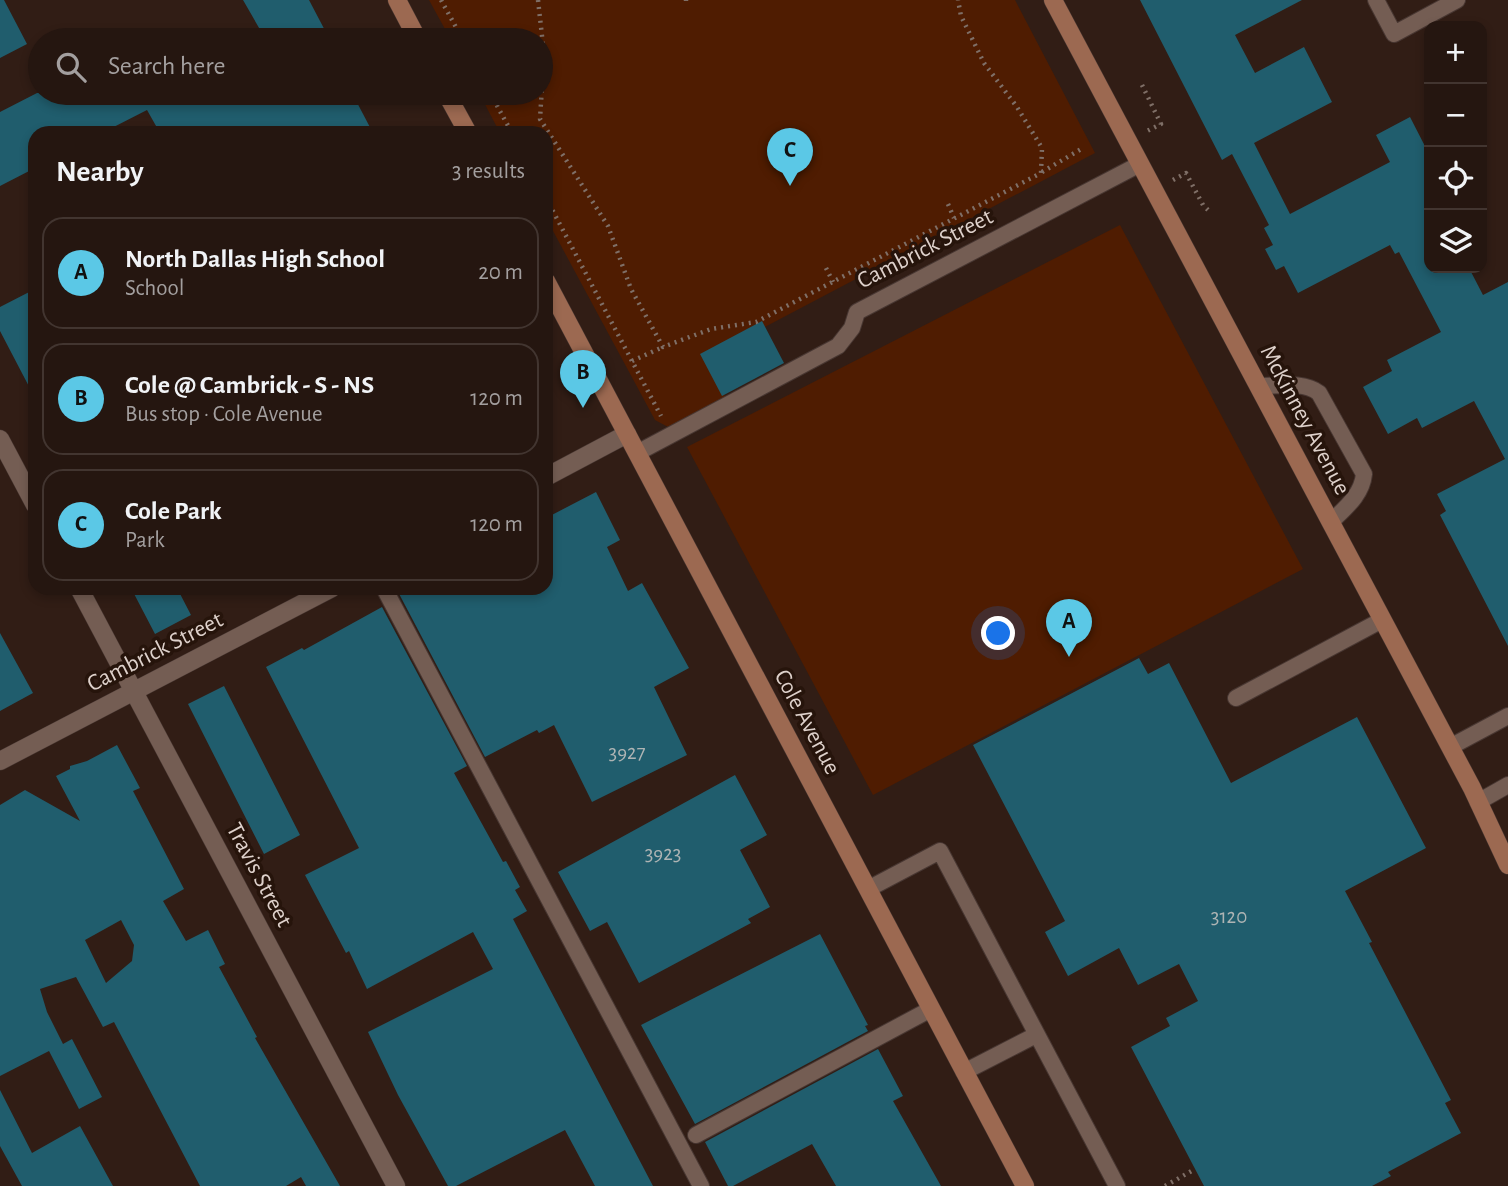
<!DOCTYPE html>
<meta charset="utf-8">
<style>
:root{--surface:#251610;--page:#2d1f19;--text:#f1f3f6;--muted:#a39f9f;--line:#423530;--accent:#5bc8e6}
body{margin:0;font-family:"Alegreya Sans",sans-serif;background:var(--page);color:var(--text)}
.controls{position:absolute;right:21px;top:21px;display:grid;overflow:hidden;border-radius:14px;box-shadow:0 4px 10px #0003}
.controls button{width:63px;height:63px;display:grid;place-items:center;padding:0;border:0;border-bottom:2px solid var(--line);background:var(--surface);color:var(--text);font:35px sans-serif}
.you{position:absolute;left:999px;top:634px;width:24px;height:24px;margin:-18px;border:5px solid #fff;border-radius:50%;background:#1a73e8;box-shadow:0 0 0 10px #1a73e833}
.badge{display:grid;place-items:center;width:46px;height:46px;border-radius:50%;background:var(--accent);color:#111;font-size:23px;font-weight:700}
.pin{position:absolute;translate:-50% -58px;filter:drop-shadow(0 2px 4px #0008)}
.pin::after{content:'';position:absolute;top:37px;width:24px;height:21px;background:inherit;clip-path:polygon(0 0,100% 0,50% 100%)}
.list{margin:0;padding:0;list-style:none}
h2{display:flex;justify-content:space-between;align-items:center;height:91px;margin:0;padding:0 28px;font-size:30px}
h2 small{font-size:23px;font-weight:400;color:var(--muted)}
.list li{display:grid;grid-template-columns:46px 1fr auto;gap:21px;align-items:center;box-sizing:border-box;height:112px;margin:0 14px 14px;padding:0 14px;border:2px solid var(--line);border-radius:21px}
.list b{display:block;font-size:26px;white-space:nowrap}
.list p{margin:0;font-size:23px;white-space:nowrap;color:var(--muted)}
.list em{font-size:23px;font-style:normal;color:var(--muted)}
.icon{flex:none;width:38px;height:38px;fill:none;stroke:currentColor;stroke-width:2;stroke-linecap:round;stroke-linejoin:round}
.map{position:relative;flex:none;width:1508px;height:1186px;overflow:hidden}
.search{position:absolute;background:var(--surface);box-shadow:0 4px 10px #0003;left:28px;top:28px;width:525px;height:77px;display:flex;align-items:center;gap:18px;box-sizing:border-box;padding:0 24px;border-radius:38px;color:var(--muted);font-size:26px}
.panel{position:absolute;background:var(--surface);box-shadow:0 4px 10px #0003;left:28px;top:126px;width:525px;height:469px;border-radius:21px}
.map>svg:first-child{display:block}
</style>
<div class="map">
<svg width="1508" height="1186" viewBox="0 0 1508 1186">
<rect width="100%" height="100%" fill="#311d15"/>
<path fill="#4f1c01" d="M 429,0 L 1015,0 L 1095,153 L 706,358 L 727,400 L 670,428 L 655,420 L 546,218 L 546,133 L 500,133 L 479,93 L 541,93 L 541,40 L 451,40 Z
M 1120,225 L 1303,569 L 873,795 L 687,447 Z"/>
<path fill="#205d6d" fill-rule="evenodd" d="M 0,0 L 4,0 L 27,44 L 0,58 Z
M 243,0 L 309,0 L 330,40 L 266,40 Z
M 1140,0 L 1302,0 L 1235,35 L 1255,73 L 1304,47 L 1332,102 L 1254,143 L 1290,214 L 1390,162 L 1376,135 L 1410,117 L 1429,154 L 1429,268 L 1469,268 L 1483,295 L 1508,282 L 1508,646 L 1440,515 L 1446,511 L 1437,494 L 1505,459 L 1474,401 L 1422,428 L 1417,418 L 1388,434 L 1363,387 L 1392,371 L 1387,360 L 1441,332 L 1399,252 L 1395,254 L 1390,245 L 1298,293 L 1284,266 L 1276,270 L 1265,249 L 1273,245 L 1264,228 L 1269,225 L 1232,154 L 1222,160 Z
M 37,93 L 352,93 L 373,133 L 160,133 L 147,110 L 102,133 L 35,133 L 35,168 L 0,186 L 0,112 Z
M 35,289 L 35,398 L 0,331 L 0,307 Z
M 762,321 L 784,363 L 722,396 L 700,354 Z
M 596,492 L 620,540 L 607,547 L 628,591 L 642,583 L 689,668 L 654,687 L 687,755 L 592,802 L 554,725 L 539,733 L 537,730 L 485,757 L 396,588 L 546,588 L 546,518 Z
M 131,588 L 177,588 L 191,615 L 155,634 Z
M 382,607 L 467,766 L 454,773 L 503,862 L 506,861 L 520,887 L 515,890 L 527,911 L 513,919 L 653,1186 L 595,1186 L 565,1130 L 456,1186 L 448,1186 L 398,1095 L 368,1032 L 493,969 L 473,932 L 367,989 L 349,951 L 346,953 L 305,875 L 359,848 L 266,667 L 302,648 L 304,650 Z
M 0,633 L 33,693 L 0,711 Z
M 1139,658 L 1148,674 L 1169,663 L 1231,783 L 1357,717 L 1426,848 L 1345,891 L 1372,942 L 1369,943 L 1451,1100 L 1445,1103 L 1461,1133 L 1388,1172 L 1391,1176 L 1372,1186 L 1204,1186 L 1131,1047 L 1170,1026 L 1166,1018 L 1198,1001 L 1179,964 L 1138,985 L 1119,948 L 1068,976 L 1045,932 L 1065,921 L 973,745 Z
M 224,686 L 300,835 L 264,854 L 188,704 Z
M 117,745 L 140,788 L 133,791 L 184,889 L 163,901 L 186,941 L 208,930 L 225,964 L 219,967 L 257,1037 L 255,1038 L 340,1186 L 306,1186 L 301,1177 L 286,1186 L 200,1186 L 114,1022 L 103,1027 L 76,977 L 40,989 L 47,1012 L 63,1044 L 72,1039 L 102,1097 L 79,1109 L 49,1051 L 0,1076 L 0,805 L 25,790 L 80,821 L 56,776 L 70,769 L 70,766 L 87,761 ZM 121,920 L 134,945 L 132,961 L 106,983 L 85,940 Z
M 735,775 L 767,835 L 740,850 L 770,907 L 748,919 L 751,923 L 639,983 L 607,922 L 590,931 L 558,872 Z
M 820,934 L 868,1025 L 865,1026 L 868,1031 L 695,1124 L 641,1025 Z
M 878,1049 L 903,1096 L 893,1101 L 941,1186 L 836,1186 L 812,1144 L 733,1186 L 728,1186 L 705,1142 Z
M 0,1090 L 32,1153 L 80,1126 L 113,1186 L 22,1186 L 0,1146 Z"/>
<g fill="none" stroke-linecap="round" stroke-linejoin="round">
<g stroke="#483732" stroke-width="18">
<path id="lane" d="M 1376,0 L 1394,34 L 1457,0
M 1260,386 C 1278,386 1304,381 1319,393 L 1364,474 C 1362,495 1345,508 1331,522
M 637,453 L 838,346 L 852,328 L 857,312 L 1140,164
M 384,588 L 701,1186
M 1236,698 L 1382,620
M 1450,747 L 1508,716
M 1478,802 L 1508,785
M 868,889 L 940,851 L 1117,1186
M 964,1072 L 1036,1035
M 696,1135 L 931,1009"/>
</g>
<g stroke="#483732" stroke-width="19">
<path id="street" d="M 0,439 L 35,505
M 546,477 L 627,434
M 79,588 L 396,1186
M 0,761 L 332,588"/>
</g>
<g stroke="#483732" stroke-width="19">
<path id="secondary" d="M 397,0 L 418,40
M 1053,0 L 1472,788 L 1508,865
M 446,93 L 468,133
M 546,281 L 1025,1186"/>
</g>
<path stroke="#7f6f67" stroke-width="4.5" stroke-dasharray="2 5" stroke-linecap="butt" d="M 441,0 L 463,40
M 538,0 L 544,54 L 540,119 L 608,226 L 631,289 L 663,347 L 711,329 L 756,322 L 1041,173 L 1042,148 L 1017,107 L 984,63 L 961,16 L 958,0
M 686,0 L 686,1
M 1142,85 L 1161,124 L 1145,132
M 490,93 L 512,133
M 1042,172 L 1083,148
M 1173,180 L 1186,173 L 1203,205 L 1209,211
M 546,198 L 661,416
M 948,204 L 954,218
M 826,268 L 833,282
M 632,361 L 663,347
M 1165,1186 L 1195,1169"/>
<use href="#lane" stroke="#745d53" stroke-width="16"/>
<use href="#street" stroke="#745d53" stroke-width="18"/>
<use href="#secondary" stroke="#9c6951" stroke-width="18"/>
</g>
<g text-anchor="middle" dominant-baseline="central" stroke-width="7" stroke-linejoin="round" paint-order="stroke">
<g font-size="21" fill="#aeb4b4">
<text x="627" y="752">3927</text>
<text x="663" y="853">3923</text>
<text x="1229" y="916">3120</text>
</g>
<g font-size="24" fill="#ded1cb" stroke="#26140b">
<text transform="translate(925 249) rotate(-27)">Cambrick Street</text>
<text transform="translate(1305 420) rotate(62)">McKinney Avenue</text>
<text transform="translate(155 652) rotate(-27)">Cambrick Street</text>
<text transform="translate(807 722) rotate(62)">Cole Avenue</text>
<text transform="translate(259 875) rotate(62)">Travis Street</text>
</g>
</g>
</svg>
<div class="controls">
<button>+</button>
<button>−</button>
<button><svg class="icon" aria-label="locate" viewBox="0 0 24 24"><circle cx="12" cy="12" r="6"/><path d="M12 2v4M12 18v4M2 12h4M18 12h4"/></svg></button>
<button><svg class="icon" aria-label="layers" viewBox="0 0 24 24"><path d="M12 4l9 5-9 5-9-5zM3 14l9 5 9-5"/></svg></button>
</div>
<div class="you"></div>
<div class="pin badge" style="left:1069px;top:657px">A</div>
<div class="pin badge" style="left:583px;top:408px">B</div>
<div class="pin badge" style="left:790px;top:186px">C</div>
<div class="search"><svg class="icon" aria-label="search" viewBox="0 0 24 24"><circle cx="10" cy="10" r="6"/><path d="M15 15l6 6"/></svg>Search here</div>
<section class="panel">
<h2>Nearby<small>3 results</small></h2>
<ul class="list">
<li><span class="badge">A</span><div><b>North Dallas High School</b><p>School</p></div><em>20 m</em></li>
<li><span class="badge">B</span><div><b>Cole @ Cambrick - S - NS</b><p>Bus stop · Cole Avenue</p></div><em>120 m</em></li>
<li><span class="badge">C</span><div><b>Cole Park</b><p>Park</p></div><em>120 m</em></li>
</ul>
</section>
</div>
